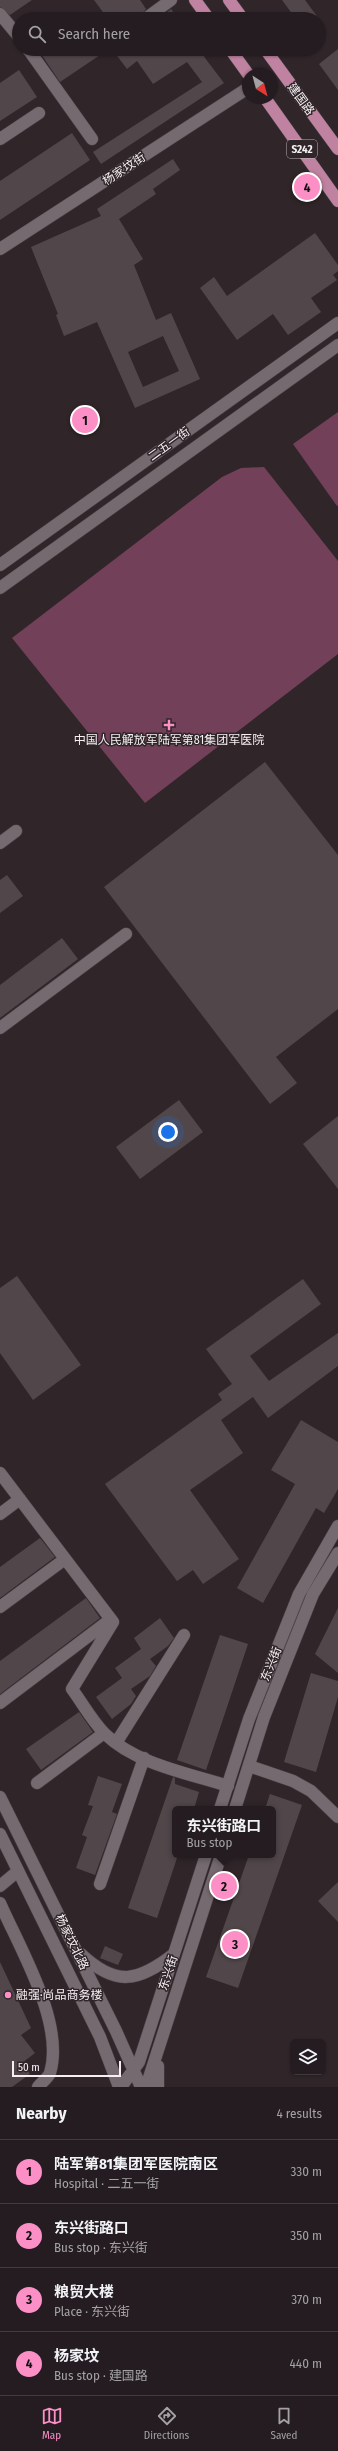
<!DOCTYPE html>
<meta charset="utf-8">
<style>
:root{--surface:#241c20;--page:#2c2529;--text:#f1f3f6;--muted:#a3a1a5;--line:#413a3e;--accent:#fb8fc6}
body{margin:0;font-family:"Fira Sans Condensed","Noto Sans SC",sans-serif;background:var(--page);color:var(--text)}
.controls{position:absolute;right:12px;bottom:12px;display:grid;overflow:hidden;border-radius:6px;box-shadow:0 1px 3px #0004}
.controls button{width:36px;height:36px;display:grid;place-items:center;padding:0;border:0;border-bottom:1px solid var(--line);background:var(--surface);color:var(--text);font:20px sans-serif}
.compass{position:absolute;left:242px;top:68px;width:36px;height:36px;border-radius:50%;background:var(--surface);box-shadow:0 1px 3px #0004;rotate:144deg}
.scale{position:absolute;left:12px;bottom:10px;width:109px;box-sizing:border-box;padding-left:4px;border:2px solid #f6f0f3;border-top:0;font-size:11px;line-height:14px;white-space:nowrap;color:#f6f0f3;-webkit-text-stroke:3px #30262a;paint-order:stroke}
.you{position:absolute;left:168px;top:1132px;width:14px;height:14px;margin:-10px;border:3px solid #fff;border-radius:50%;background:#1a73e8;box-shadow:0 0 0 6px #1a73e833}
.badge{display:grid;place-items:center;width:26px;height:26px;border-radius:50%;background:var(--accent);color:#111;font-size:13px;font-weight:700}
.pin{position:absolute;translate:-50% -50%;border:2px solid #fff;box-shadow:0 1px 4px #0006}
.popup{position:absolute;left:172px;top:1806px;width:104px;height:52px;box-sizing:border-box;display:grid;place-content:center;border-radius:6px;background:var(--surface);filter:drop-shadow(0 1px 3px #0005);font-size:13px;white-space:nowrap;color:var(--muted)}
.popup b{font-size:15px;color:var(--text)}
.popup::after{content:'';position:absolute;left:50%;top:100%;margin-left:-8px;border:8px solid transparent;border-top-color:var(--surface)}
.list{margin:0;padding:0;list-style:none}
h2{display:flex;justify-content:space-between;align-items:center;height:52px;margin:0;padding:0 16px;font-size:17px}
h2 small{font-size:13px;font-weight:400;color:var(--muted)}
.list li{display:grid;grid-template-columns:26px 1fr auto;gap:12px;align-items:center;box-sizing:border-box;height:64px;padding:0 16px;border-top:1px solid var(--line)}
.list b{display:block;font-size:15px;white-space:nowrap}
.list p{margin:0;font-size:13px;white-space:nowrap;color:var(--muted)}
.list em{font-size:13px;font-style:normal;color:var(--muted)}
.icon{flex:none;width:22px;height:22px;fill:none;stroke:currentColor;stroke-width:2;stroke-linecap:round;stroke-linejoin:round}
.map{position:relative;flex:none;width:338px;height:2087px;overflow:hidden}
.search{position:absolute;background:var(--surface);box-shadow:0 1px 3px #0004;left:12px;right:12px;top:12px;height:44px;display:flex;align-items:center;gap:10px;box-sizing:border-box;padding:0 14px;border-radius:22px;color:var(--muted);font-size:15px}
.sheet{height:308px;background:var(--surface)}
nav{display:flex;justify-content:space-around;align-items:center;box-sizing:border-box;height:56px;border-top:1px solid var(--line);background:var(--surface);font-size:11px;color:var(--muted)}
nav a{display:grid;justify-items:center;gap:2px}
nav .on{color:var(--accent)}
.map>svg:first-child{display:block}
</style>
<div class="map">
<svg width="338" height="2087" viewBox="0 0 338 2087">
<rect width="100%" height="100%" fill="#30262a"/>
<path fill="#724059" d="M 338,412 L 338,505 L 337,506 L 293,444 Z
M 264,467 L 338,561 L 338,654 L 145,803 L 12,638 L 222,477 L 241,468 Z"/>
<path fill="#51474b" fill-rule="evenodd" d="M 0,0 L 32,0 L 10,15 L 0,7 Z
M 94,0 L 140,0 L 146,9 L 138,19 L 108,19 Z
M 282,0 L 305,0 L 319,19 L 296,19 Z
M 171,9 L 178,19 L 158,19 Z
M 48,49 L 109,49 L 60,82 L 41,54 Z
M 112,49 L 207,49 L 202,52 L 205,58 L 224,83 L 101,164 L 93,152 L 202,82 L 187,62 L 153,84 L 137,61 L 127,69 Z
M 338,49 L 338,90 L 319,64 Z
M 19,70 L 37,97 L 0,121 L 0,83 Z
M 72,133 L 90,160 L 0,220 L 0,181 Z
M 173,159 L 180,170 L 153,189 L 156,194 L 119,219 L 143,259 L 134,265 L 156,320 L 171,313 L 200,379 L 135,408 L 97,322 L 64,336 L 56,315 L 58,314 L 31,247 L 101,216 L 97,209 ZM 163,336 L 179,371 L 143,387 L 128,352 Z
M 315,233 L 338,265 L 338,271 L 333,275 L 337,280 L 311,298 L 321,312 L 288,335 L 273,314 L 237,340 L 200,288 L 214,277 L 227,296 Z
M 265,762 L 338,855 L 338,1009 L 276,1057 L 297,1083 L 270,1104 L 104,887 Z
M 7,875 L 23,896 L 0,913 L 0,880 Z
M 62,938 L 78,959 L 0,1018 L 0,985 Z
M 179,1100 L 203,1132 L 140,1179 L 116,1147 Z
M 338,1116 L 338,1189 L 303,1144 Z
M 17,1276 L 81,1365 L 33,1400 L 0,1353 L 0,1288 Z
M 303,1279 L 321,1304 L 250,1356 L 269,1381 L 338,1333 L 338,1366 L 268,1418 L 253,1397 L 221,1420 L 243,1453 L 190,1490 L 239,1559 L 203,1584 L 193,1570 L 177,1581 L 105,1484 L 222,1400 L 218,1394 L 232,1384 L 206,1349 Z
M 301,1420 L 338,1442 L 338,1489 L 324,1513 L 316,1508 L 263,1603 L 237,1588 L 295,1484 L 271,1470 Z
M 40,1538 L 55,1557 L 0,1598 L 0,1567 Z
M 86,1598 L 100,1618 L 0,1694 L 0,1661 Z
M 338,1608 L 338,1673 L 315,1654 Z
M 160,1618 L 174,1638 L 168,1646 L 150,1659 L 156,1666 L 150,1676 L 131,1689 L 136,1696 L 131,1704 L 112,1719 L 96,1697 L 122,1678 L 115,1668 L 141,1649 L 134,1638 Z
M 220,1635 L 248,1644 L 206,1770 L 177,1760 Z
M 311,1673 L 338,1681 L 338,1697 L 316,1772 L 284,1762 Z
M 79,1712 L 93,1732 L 41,1770 L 26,1749 Z
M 98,1776 L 122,1784 L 112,1812 L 117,1814 L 95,1875 L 76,1868 L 87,1837 L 82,1835 L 93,1806 L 88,1805 Z
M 173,1777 L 175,1778 L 175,1784 L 199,1792 L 194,1809 L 175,1809 L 175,1855 L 178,1855 L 157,1918 L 128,1908 Z
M 270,1794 L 302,1805 L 238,1988 L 206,1977 L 249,1855 L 273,1855 L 273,1809 L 265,1809 Z
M 338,1882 L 338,1922 L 318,1901 Z
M 105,1946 L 123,1954 L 118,1965 L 100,1958 Z
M 0,1962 L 31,2028 L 21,2035 L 35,2053 L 22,2063 L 30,2074 L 12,2087 L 0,2087 Z"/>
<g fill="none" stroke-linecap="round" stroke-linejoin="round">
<g stroke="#4d4549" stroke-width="13">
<path id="street" d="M 0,14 L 19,37
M 145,19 L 171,0
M 28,49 L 92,139
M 0,139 L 39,113
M 0,249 L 248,88
M 0,843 L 16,831
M 0,1028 L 126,934
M 0,1473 L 113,1622 L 72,1689 C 83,1704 92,1721 105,1734 C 136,1764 187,1773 228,1786
M 0,1514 L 20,1499
M 0,1607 L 65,1559
M 0,1703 L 111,1619
M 116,1743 L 184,1635
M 249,1766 L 293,1781 L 311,1791 L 338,1817
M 37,1783 L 104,1733
M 100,1884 L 144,1758
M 0,1886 L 18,1871
M 0,1903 C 20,1949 65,2023 50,2073 C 48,2078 41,2083 38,2087"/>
</g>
<g stroke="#4d4549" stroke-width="13">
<path id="secondary" d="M 0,565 L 338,323
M 0,588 L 338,345
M 0,1797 L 116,2031 L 141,2087
M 220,1809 L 249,1719 L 299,1594 L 338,1526
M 235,1809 L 264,1717 L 313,1594 L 338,1553
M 0,1834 L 100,2037 L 119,2087
M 81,1954 C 116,1987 138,1982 174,1954
M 121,2087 L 139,2062 L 206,1855
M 146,2087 L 221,1855
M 158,2087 L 158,2066"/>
</g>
<g stroke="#4d4549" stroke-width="13">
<path id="primary" d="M 195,0 L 209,19
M 229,0 L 243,19
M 230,49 L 248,74
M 265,49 L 338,149
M 265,98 L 338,201"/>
</g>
<use href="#street" stroke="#756a6f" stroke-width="12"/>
<use href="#secondary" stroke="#756a6f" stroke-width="12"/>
<use href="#primary" stroke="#bf82a0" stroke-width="12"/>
</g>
<g fill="#fb8fc6" stroke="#30262a" stroke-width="1.5">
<path d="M167 719h4v4h4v4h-4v4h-4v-4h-4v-4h4z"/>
<circle cx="8" cy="1995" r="4"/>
</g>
<g text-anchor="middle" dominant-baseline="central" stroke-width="3" stroke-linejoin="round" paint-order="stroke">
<rect fill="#30262a" stroke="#bbb3b7" stroke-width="1" x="287" y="140" width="30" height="18" rx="3"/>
<g font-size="11" font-weight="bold" fill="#f6f0f3">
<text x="302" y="149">S242</text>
</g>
<g font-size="12" fill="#f6f0f3" stroke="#30262a">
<text transform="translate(301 99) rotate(54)">建国路</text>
<text transform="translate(124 169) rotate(-33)">杨家坟街</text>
<text transform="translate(169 444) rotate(-36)">二五一街</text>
<text transform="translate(271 1664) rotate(-68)">东兴街</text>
<text transform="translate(72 1942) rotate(64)">杨家坟北路</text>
<text transform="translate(168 1973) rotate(-72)">东兴街</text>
</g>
<g font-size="12" fill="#f6f0f3" stroke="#30262a">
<text x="169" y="740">中国人民解放军陆军第81集团军医院</text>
<text x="16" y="1995" text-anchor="start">融强·尚品商务楼</text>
</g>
</g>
</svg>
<div class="controls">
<button><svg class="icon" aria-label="layers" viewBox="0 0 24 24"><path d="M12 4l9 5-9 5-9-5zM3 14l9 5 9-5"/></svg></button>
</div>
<svg class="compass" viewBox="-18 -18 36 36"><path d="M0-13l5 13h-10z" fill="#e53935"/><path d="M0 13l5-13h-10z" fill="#a3a1a5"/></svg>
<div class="scale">50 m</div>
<div class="you"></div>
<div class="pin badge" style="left:85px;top:420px">1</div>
<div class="pin badge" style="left:224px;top:1886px">2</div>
<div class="popup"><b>东兴街路口</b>Bus stop</div>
<div class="pin badge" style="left:235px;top:1944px">3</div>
<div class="pin badge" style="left:307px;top:187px">4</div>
<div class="search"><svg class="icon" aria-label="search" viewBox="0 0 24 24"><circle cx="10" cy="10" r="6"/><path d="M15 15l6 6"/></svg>Search here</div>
</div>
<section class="sheet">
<h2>Nearby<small>4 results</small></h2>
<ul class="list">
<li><span class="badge">1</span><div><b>陆军第81集团军医院南区</b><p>Hospital · 二五一街</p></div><em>330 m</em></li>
<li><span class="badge">2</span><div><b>东兴街路口</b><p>Bus stop · 东兴街</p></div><em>350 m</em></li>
<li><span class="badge">3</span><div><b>粮贸大楼</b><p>Place · 东兴街</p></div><em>370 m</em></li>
<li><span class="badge">4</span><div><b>杨家坟</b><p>Bus stop · 建国路</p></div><em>440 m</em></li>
</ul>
</section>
<nav>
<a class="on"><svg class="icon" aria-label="map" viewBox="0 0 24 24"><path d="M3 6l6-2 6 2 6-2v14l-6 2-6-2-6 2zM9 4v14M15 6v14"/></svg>Map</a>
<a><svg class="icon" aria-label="directions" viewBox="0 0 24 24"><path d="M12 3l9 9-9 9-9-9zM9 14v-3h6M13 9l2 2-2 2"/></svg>Directions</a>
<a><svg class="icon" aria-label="saved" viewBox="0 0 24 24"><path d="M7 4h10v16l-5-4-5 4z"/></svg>Saved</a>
</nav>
